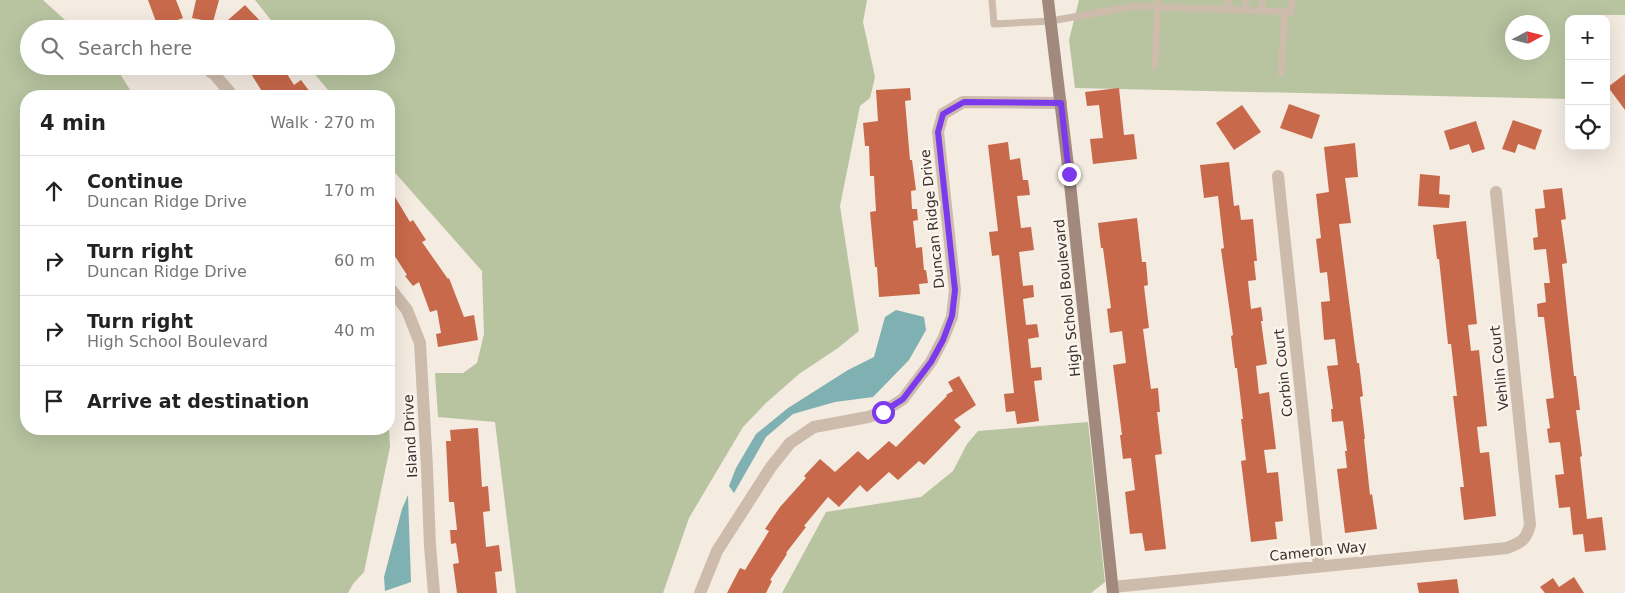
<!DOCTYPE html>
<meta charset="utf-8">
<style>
:root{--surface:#fff;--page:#f6f6f6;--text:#222;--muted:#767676;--line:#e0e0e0}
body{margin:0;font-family:"DejaVu Sans",sans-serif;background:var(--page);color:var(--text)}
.controls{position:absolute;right:15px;top:15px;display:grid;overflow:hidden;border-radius:10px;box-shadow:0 5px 20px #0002}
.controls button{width:45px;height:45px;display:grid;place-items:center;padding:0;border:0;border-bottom:1px solid var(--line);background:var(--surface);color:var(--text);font:25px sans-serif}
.compass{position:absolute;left:1505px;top:15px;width:45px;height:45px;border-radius:50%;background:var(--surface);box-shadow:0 5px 20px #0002;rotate:83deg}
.stop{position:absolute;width:15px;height:15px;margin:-11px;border:4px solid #7c3aed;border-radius:50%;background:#fff}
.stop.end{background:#7c3aed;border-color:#fff;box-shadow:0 1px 5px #0008}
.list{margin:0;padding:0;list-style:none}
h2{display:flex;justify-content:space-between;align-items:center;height:65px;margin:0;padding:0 20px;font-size:21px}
h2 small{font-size:16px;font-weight:400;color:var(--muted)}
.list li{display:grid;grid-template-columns:32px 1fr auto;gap:15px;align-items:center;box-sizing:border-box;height:70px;padding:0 20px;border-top:1px solid var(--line)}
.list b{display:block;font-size:19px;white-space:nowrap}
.list p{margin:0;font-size:16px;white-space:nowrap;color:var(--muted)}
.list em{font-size:16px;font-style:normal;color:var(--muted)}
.icon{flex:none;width:28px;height:28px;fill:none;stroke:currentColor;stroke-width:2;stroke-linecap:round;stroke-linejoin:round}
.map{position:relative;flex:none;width:1625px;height:593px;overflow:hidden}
.search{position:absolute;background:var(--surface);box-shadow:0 5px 20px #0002;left:20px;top:20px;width:375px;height:55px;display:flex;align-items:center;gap:12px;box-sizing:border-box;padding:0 18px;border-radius:28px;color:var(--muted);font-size:19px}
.panel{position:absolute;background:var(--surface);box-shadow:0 5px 20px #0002;left:20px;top:90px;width:375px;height:345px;border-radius:20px}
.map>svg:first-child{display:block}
</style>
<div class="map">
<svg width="1625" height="593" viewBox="0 0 1625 593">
<rect width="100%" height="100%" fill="#f4ebe1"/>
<path fill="#b8c4a0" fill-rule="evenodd" d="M 0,0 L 43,0 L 75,29 L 29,29 L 29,66 L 115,66 L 134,96 L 26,96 L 26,429 L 389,429 L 390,447 L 364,572 L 353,584 L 348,593 L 0,593 Z
M 255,0 L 867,0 L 863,22 L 875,77 L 870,98 L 860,106 L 840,206 L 859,331 L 838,348 L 799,374 L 766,403 L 743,427 L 689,518 L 663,593 L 516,593 L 495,422 L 438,417 L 435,373 L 463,373 L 477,363 L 484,334 L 482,271 L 389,166 L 389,96 L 333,96 L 308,66 L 386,66 L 386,29 L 278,29 Z
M 1079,0 L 1625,0 L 1625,15 L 1577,15 L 1577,19 L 1569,19 L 1569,99 L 1075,88 L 1069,40 ZM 1512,22 L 1542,22 L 1542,52 L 1512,52 Z
M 1088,422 L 1105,582 L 1091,593 L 782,593 L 826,512 L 921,497 L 953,471 L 967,444 L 978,431 Z"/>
<path fill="#7fb0b2" d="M 896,310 L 924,317 L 926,330 L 909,360 L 873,397 L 835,402 L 793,414 L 766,437 L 734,493 L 729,486 L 736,468 L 756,434 L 788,408 L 848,370 L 874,357 L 885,317 Z
M 408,495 L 411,582 L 385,591 L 384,577 L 402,509 Z"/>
<path fill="#c8694b" d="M 148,0 L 176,0 L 183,18 L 158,27 Z
M 196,0 L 219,0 L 213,22 L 192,18 Z
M 245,5 L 262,23 L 255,29 L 218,29 Z
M 246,66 L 282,66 L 294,85 L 301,80 L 313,96 L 265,96 Z
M 1625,74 L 1625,110 L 1608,87 Z
M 910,88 L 911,100 L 905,101 L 910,160 L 912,160 L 916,190 L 911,191 L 912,209 L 917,209 L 918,220 L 913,221 L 916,248 L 922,247 L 924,270 L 926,270 L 928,283 L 919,284 L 920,294 L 879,297 L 877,267 L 875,267 L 870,212 L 876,211 L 874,176 L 870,176 L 869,146 L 865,146 L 863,123 L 878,121 L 876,90 Z
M 1119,88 L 1124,135 L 1134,134 L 1137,159 L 1093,164 L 1090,139 L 1103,138 L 1099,105 L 1087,106 L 1085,92 Z
M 1289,104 L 1320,115 L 1312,139 L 1280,128 Z
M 1242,105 L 1261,132 L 1234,150 L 1216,123 Z
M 1513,120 L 1542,130 L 1535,150 L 1518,144 L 1515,153 L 1502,149 Z
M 1476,121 L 1485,149 L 1472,153 L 1469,144 L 1450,150 L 1444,131 Z
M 1008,142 L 1010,160 L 1020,158 L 1023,180 L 1028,180 L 1030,195 L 1017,196 L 1021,228 L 1031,227 L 1034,250 L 1019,252 L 1023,286 L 1033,285 L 1034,297 L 1023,299 L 1026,325 L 1037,324 L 1039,337 L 1028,339 L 1031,368 L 1041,367 L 1042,380 L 1034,381 L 1039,421 L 1017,424 L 1015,411 L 1006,412 L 1004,394 L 1014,393 L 999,255 L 992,256 L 989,232 L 998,231 L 988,145 Z
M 1355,143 L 1358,177 L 1345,178 L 1351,223 L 1339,224 L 1357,363 L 1359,363 L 1363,396 L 1360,397 L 1365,439 L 1364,439 L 1370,495 L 1372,494 L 1377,529 L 1345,533 L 1337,469 L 1347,468 L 1345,451 L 1347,451 L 1343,421 L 1332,422 L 1331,409 L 1333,409 L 1327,366 L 1338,365 L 1335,339 L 1324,340 L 1321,302 L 1330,301 L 1327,272 L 1320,273 L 1316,239 L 1321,238 L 1316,194 L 1329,192 L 1324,147 Z
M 1229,162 L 1234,206 L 1239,205 L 1241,220 L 1253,219 L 1257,261 L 1254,261 L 1256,280 L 1248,281 L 1251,309 L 1261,307 L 1263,321 L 1261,321 L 1267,364 L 1256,366 L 1259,394 L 1269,392 L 1276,449 L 1264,450 L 1267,473 L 1278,472 L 1283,521 L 1275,522 L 1277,539 L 1251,542 L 1241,461 L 1246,460 L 1241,419 L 1243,419 L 1237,368 L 1235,368 L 1231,336 L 1233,335 L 1221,249 L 1224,248 L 1218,196 L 1204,198 L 1200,165 Z
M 1420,174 L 1440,176 L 1439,194 L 1450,195 L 1449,208 L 1418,206 Z
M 389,187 L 410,222 L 413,220 L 426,240 L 422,242 L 448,279 L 449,278 L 464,317 L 474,315 L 478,340 L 438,347 L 436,334 L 441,333 L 437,310 L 430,312 L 419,282 L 413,286 L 405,276 L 407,275 L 389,247 Z
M 1562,188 L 1566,219 L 1561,220 L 1567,263 L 1562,264 L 1574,376 L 1576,376 L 1580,410 L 1576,410 L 1582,456 L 1580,457 L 1587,519 L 1602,517 L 1606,550 L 1585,552 L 1583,534 L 1573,535 L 1570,507 L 1559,508 L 1555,475 L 1564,474 L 1560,442 L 1549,443 L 1547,429 L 1550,428 L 1546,399 L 1554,398 L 1544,317 L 1538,317 L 1537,304 L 1546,302 L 1544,283 L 1550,283 L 1546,249 L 1534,250 L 1533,238 L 1538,237 L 1535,209 L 1545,208 L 1543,190 Z
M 1137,218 L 1142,262 L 1146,262 L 1148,285 L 1144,286 L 1149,328 L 1143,329 L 1151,389 L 1158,388 L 1160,412 L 1157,412 L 1162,454 L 1155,455 L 1166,549 L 1145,551 L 1142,533 L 1130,534 L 1125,492 L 1135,490 L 1131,458 L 1123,459 L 1120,435 L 1122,435 L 1113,365 L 1126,363 L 1122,331 L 1110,333 L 1107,309 L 1111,308 L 1103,248 L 1101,248 L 1098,223 Z
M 1466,221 L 1477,324 L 1468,325 L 1471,351 L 1479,350 L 1487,426 L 1477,427 L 1480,453 L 1489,452 L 1496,516 L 1464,520 L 1460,487 L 1464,487 L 1453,396 L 1457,396 L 1451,344 L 1448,344 L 1439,259 L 1437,259 L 1433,225 Z
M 959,376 L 976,405 L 954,420 L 961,427 L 924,465 L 919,461 L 898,480 L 889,472 L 867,492 L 860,485 L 839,507 L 828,497 L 804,526 L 806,527 L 786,553 L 787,554 L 770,580 L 772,581 L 766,593 L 727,593 L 740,568 L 745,570 L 769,531 L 765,529 L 780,507 L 806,478 L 804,476 L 820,459 L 835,472 L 858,451 L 868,460 L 889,441 L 896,447 L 947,396 L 946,395 L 953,391 L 948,382 Z
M 478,428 L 482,487 L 488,486 L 490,511 L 483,512 L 486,547 L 499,545 L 502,571 L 495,572 L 497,593 L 457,593 L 453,564 L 459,563 L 456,543 L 451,544 L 450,530 L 457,530 L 454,502 L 449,502 L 446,441 L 451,441 L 450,430 Z
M 1574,577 L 1584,593 L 1545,593 L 1540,587 L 1553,578 L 1559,587 Z
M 1457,579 L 1459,593 L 1419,593 L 1417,583 Z"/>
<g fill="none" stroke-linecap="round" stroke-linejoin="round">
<path stroke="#cdbbac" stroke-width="7" d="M 992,0 L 994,24 L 1051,21 L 1135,6 L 1291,12 L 1292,0
M 1228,10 L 1228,0
M 1245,11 L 1246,0
M 1262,11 L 1262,0
M 1155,66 L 1158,0
M 1281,73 L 1285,12"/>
<path stroke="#cdbbac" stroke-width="12" d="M 203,66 L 215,75 L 233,96
M 1278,176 L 1319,566
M 389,287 L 407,310 L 420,343 L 427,468 L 430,546 L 434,593
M 1113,587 L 1507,548 C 1522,542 1526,540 1530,525 L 1496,192
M 700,593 L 717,551 L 771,467 L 790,443 L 814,427 L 868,417 L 883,412 L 903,399 L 931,362 L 943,339 L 952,317 L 955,290 L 938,132 L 943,114 L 963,102 L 1061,103"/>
<path stroke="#a18a7d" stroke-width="12" d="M 1048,0 L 1069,174 L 1113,593"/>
</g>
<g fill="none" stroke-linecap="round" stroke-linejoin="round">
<path stroke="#7c3aed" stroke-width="6" d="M 883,412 L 903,399 L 931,362 L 943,340 L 952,316 L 955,290 L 938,132 L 943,114 L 964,102 L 1061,103 L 1069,174"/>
</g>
<g text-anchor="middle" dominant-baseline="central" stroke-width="5" stroke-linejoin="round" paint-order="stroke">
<g font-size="14" fill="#3b302b" stroke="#fbf5ee">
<text transform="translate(932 219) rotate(-96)">Duncan Ridge Drive</text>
<text transform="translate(1067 298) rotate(-96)">High School Boulevard</text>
<text transform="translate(1499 368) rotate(-96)">Vehlin Court</text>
<text transform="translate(1283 373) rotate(-96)">Corbin Court</text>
<text transform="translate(410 436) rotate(-93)">Island Drive</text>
<text transform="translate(1318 551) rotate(-6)">Cameron Way</text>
</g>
</g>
</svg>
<div class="controls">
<button>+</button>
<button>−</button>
<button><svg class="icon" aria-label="locate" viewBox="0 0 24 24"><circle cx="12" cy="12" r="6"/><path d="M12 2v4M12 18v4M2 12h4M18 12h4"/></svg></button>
</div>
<svg class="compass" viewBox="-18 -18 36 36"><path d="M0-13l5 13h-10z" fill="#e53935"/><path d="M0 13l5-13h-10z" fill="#767676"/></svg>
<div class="stop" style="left:883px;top:412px"></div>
<div class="stop end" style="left:1069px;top:174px"></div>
<div class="search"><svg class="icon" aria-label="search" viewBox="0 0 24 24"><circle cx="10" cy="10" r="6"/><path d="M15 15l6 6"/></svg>Search here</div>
<section class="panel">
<h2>4 min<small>Walk · 270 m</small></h2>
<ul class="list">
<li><svg class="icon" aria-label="ahead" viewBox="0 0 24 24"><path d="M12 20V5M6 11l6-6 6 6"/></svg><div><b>Continue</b><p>Duncan Ridge Drive</p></div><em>170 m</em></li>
<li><svg class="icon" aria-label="right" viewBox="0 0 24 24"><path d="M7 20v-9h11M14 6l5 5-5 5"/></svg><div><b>Turn right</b><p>Duncan Ridge Drive</p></div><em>60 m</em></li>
<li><svg class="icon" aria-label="right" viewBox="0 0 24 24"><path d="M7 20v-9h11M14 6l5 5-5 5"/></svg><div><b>Turn right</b><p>High School Boulevard</p></div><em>40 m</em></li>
<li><svg class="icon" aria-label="arrive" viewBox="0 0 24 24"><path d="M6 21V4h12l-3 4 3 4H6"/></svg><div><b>Arrive at destination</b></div></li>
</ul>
</section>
</div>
